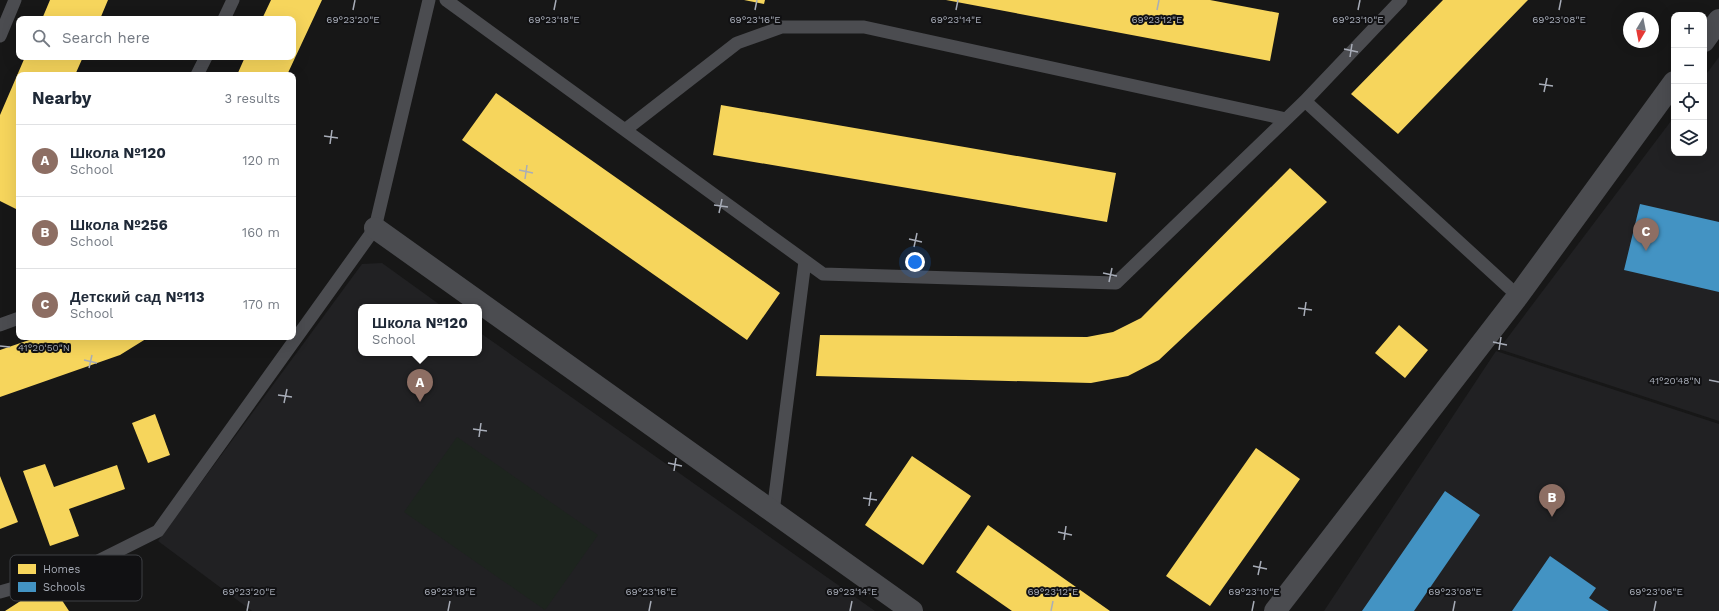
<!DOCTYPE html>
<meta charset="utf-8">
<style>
:root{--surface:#fff;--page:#f6f6f7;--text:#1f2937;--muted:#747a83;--line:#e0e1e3;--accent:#757880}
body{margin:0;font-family:"Work Sans",sans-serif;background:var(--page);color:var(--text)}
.controls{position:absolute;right:12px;top:12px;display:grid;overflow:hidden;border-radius:8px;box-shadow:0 4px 16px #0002}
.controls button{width:36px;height:36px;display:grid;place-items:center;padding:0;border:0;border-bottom:1px solid var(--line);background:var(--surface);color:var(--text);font:20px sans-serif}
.compass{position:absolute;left:1623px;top:12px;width:36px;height:36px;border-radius:50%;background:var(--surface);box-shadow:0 4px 16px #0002;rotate:190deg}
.you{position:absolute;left:915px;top:262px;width:14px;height:14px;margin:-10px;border:3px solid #fff;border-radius:50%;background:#1a73e8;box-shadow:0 0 0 6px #1a73e833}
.badge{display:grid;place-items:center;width:26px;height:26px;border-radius:50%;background:var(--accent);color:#fff;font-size:13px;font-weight:700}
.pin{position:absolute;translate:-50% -33px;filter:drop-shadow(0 1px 2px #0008)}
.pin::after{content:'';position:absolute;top:21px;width:14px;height:12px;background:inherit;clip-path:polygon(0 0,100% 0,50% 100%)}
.popup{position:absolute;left:358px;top:304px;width:124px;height:52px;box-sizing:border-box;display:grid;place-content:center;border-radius:8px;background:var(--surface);filter:drop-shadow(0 1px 3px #0005);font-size:13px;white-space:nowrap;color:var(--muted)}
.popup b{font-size:15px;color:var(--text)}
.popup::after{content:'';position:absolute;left:50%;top:100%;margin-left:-8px;border:8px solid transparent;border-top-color:var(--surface)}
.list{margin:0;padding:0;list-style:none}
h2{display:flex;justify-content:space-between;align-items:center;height:52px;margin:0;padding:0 16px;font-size:17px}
h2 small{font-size:13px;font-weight:400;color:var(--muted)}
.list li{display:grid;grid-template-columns:26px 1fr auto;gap:12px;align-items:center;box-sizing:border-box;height:72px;padding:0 16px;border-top:1px solid var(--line)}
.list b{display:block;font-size:15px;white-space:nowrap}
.list p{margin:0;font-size:13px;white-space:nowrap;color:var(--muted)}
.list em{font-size:13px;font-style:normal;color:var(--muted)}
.icon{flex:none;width:22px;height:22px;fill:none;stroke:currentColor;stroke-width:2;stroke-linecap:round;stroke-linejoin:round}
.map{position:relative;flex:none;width:1719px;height:611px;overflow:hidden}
.search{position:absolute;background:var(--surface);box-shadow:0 4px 16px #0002;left:16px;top:16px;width:280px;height:44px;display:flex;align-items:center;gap:10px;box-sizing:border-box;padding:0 14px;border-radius:8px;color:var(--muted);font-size:15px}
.panel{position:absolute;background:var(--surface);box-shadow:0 4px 16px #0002;left:16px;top:72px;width:280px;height:268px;border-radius:8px}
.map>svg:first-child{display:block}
</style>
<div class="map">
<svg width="1719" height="611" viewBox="0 0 1719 611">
<rect width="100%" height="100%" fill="#171717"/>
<path fill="#212123" d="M 1719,57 L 1719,421 L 1499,349 L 1674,117 L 1674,153 L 1704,153 L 1704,77 Z
M 382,263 L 443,307 L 361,307 L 361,353 L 479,353 L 479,332 L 875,611 L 252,611 L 158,541 L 362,264 Z
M 1496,351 L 1719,424 L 1719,611 L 1324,611 Z"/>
<path fill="#1d241e" d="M 457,437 L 598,535 L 545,610 L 404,512 Z"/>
<path fill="#f6d55c" d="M 50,0 L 108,0 L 100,19 L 42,19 Z
M 271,0 L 322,0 L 287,75 L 237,75 L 245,57 L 293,57 L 293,19 L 262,19 Z
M 744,0 L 765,0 L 764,4 Z
M 946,0 L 1210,0 L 1279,13 L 1270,61 Z
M 1443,0 L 1528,0 L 1398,134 L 1351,94 Z
M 25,57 L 83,57 L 75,75 L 19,75 L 19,206 L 18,210 L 0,201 L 0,115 Z
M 496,93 L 780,293 L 747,340 L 462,140 Z
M 721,105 L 1116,173 L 1107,222 L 713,155 Z
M 1290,168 L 1327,202 L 1159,360 L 1128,376 L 1091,383 L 816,376 L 820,335 L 1087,337 L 1113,332 L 1141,318 Z
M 1399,325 L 1428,350 L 1405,378 L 1375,353 Z
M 38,337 L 149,337 L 120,355 L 0,397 L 0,350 Z
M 155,414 L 170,455 L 148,463 L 132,423 Z
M 1256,448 L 1300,479 L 1210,606 L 1166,576 Z
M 912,456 L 971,496 L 923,565 L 865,525 Z
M 45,464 L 54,487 L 117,465 L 125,489 L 69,509 L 79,536 L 50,546 L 23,471 Z
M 0,476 L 18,522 L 0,529 Z
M 988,525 L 1110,611 L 1012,611 L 956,572 Z
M 50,582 L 69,611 L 5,611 Z"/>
<path fill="#4393c3" d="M 1640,204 L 1719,222 L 1719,292 L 1624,270 Z
M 1445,491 L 1480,515 L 1414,611 L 1362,611 Z
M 1550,556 L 1596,588 L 1589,598 L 1609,611 L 1512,611 Z"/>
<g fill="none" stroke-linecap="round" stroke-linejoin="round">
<path stroke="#4b4c50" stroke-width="13" d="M 446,0 L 823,274 L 1116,283 L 1305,101 L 1401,0
M 224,19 L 233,0
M 0,36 L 15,0
M 197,75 L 206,57
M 1305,101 L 1518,296
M 625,130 L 737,43 L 782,27 L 864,27 L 1286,119
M 0,325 L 19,318
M 773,512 L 805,261
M 0,592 L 84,568 L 158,531 L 375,228 L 429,0"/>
<path stroke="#4b4c50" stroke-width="22" d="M 1704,41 L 1719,20
M 375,228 L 912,611
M 1275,611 L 1518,296 L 1674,82"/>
</g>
<path fill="none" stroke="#a8adb8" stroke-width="1.5" d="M 353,10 L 355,0M 554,10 L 556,0M 755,10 L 757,0M 956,10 L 958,0M 1157,10 L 1159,0M 1358,10 L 1360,0M 1559,10 L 1561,0M 1344,49 L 1358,52M 1350,57 L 1352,44M 1539,84 L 1553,86M 1544,92 L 1547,78M 324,136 L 338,138M 330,144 L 332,130M 519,170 L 533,173M 525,179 L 527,165M 714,205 L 728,207M 719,213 L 722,199M 909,239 L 922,242M 914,247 L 917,233M 1103,273 L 1117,276M 1109,282 L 1112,268M 1298,308 L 1312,310M 1304,316 L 1306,302M 1493,342 L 1507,345M 0,346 L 10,347M 1499,350 L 1501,337M 84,360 L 97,363M 89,368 L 92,355M 1709,380 L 1719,382M 278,395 L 292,397M 284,403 L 287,389M 473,429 L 487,431M 479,437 L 481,423M 668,463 L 682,466M 674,471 L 676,458M 863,498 L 877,500M 869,506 L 871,492M 1058,532 L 1072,535M 1064,540 L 1066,526M 1253,566 L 1267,569M 1258,575 L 1261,561M 247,611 L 249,601M 448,611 L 450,601M 649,611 L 651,601M 850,611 L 852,601M 1051,611 L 1053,601M 1252,611 L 1254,601M 1453,611 L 1455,601M 1654,611 L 1656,601"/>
<rect x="10" y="555" width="132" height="46" rx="6" fill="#111113" stroke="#3e4045" stroke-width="1"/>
<rect x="18" y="564" width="18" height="10" fill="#f6d55c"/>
<rect x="18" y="582" width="18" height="10" fill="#4393c3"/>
<g font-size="11" fill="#a8adb8">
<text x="43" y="573">Homes</text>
<text x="43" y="591">Schools</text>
</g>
<g font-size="10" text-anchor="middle" fill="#a8adb8" stroke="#111113" stroke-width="4" stroke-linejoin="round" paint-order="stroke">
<text x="353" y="23">69°23'20"E</text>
<text x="554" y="23">69°23'18"E</text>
<text x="755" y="23">69°23'16"E</text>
<text x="956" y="23">69°23'14"E</text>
<text x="1157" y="23">69°23'12"E</text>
<text x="1358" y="23">69°23'10"E</text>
<text x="1559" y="23">69°23'08"E</text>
<text x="44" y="351">41°20'50"N</text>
<text x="1675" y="384">41°20'48"N</text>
<text x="249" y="595">69°23'20"E</text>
<text x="450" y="595">69°23'18"E</text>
<text x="651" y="595">69°23'16"E</text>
<text x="852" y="595">69°23'14"E</text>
<text x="1053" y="595">69°23'12"E</text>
<text x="1254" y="595">69°23'10"E</text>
<text x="1455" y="595">69°23'08"E</text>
<text x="1656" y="595">69°23'06"E</text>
</g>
</svg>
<div class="controls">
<button>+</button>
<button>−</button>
<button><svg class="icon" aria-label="locate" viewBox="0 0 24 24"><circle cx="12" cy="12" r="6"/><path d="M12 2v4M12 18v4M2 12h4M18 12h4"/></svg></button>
<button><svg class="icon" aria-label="layers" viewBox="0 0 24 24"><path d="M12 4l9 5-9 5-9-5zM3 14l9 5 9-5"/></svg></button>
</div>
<svg class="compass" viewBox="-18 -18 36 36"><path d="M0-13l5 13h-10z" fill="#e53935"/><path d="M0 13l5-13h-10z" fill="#747a83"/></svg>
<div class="you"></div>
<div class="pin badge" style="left:420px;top:402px;background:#8d6e63">A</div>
<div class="popup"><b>Школа №120</b>School</div>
<div class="pin badge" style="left:1552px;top:517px;background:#8d6e63">B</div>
<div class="pin badge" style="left:1646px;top:251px;background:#8d6e63">C</div>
<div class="search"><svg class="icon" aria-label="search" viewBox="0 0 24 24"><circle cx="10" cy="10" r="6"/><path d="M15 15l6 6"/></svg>Search here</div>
<section class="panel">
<h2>Nearby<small>3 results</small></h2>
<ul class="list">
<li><span class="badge" style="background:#8d6e63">A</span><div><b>Школа №120</b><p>School</p></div><em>120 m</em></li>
<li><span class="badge" style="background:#8d6e63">B</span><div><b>Школа №256</b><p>School</p></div><em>160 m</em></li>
<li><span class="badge" style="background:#8d6e63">C</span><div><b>Детский сад №113</b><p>School</p></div><em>170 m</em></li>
</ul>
</section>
</div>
